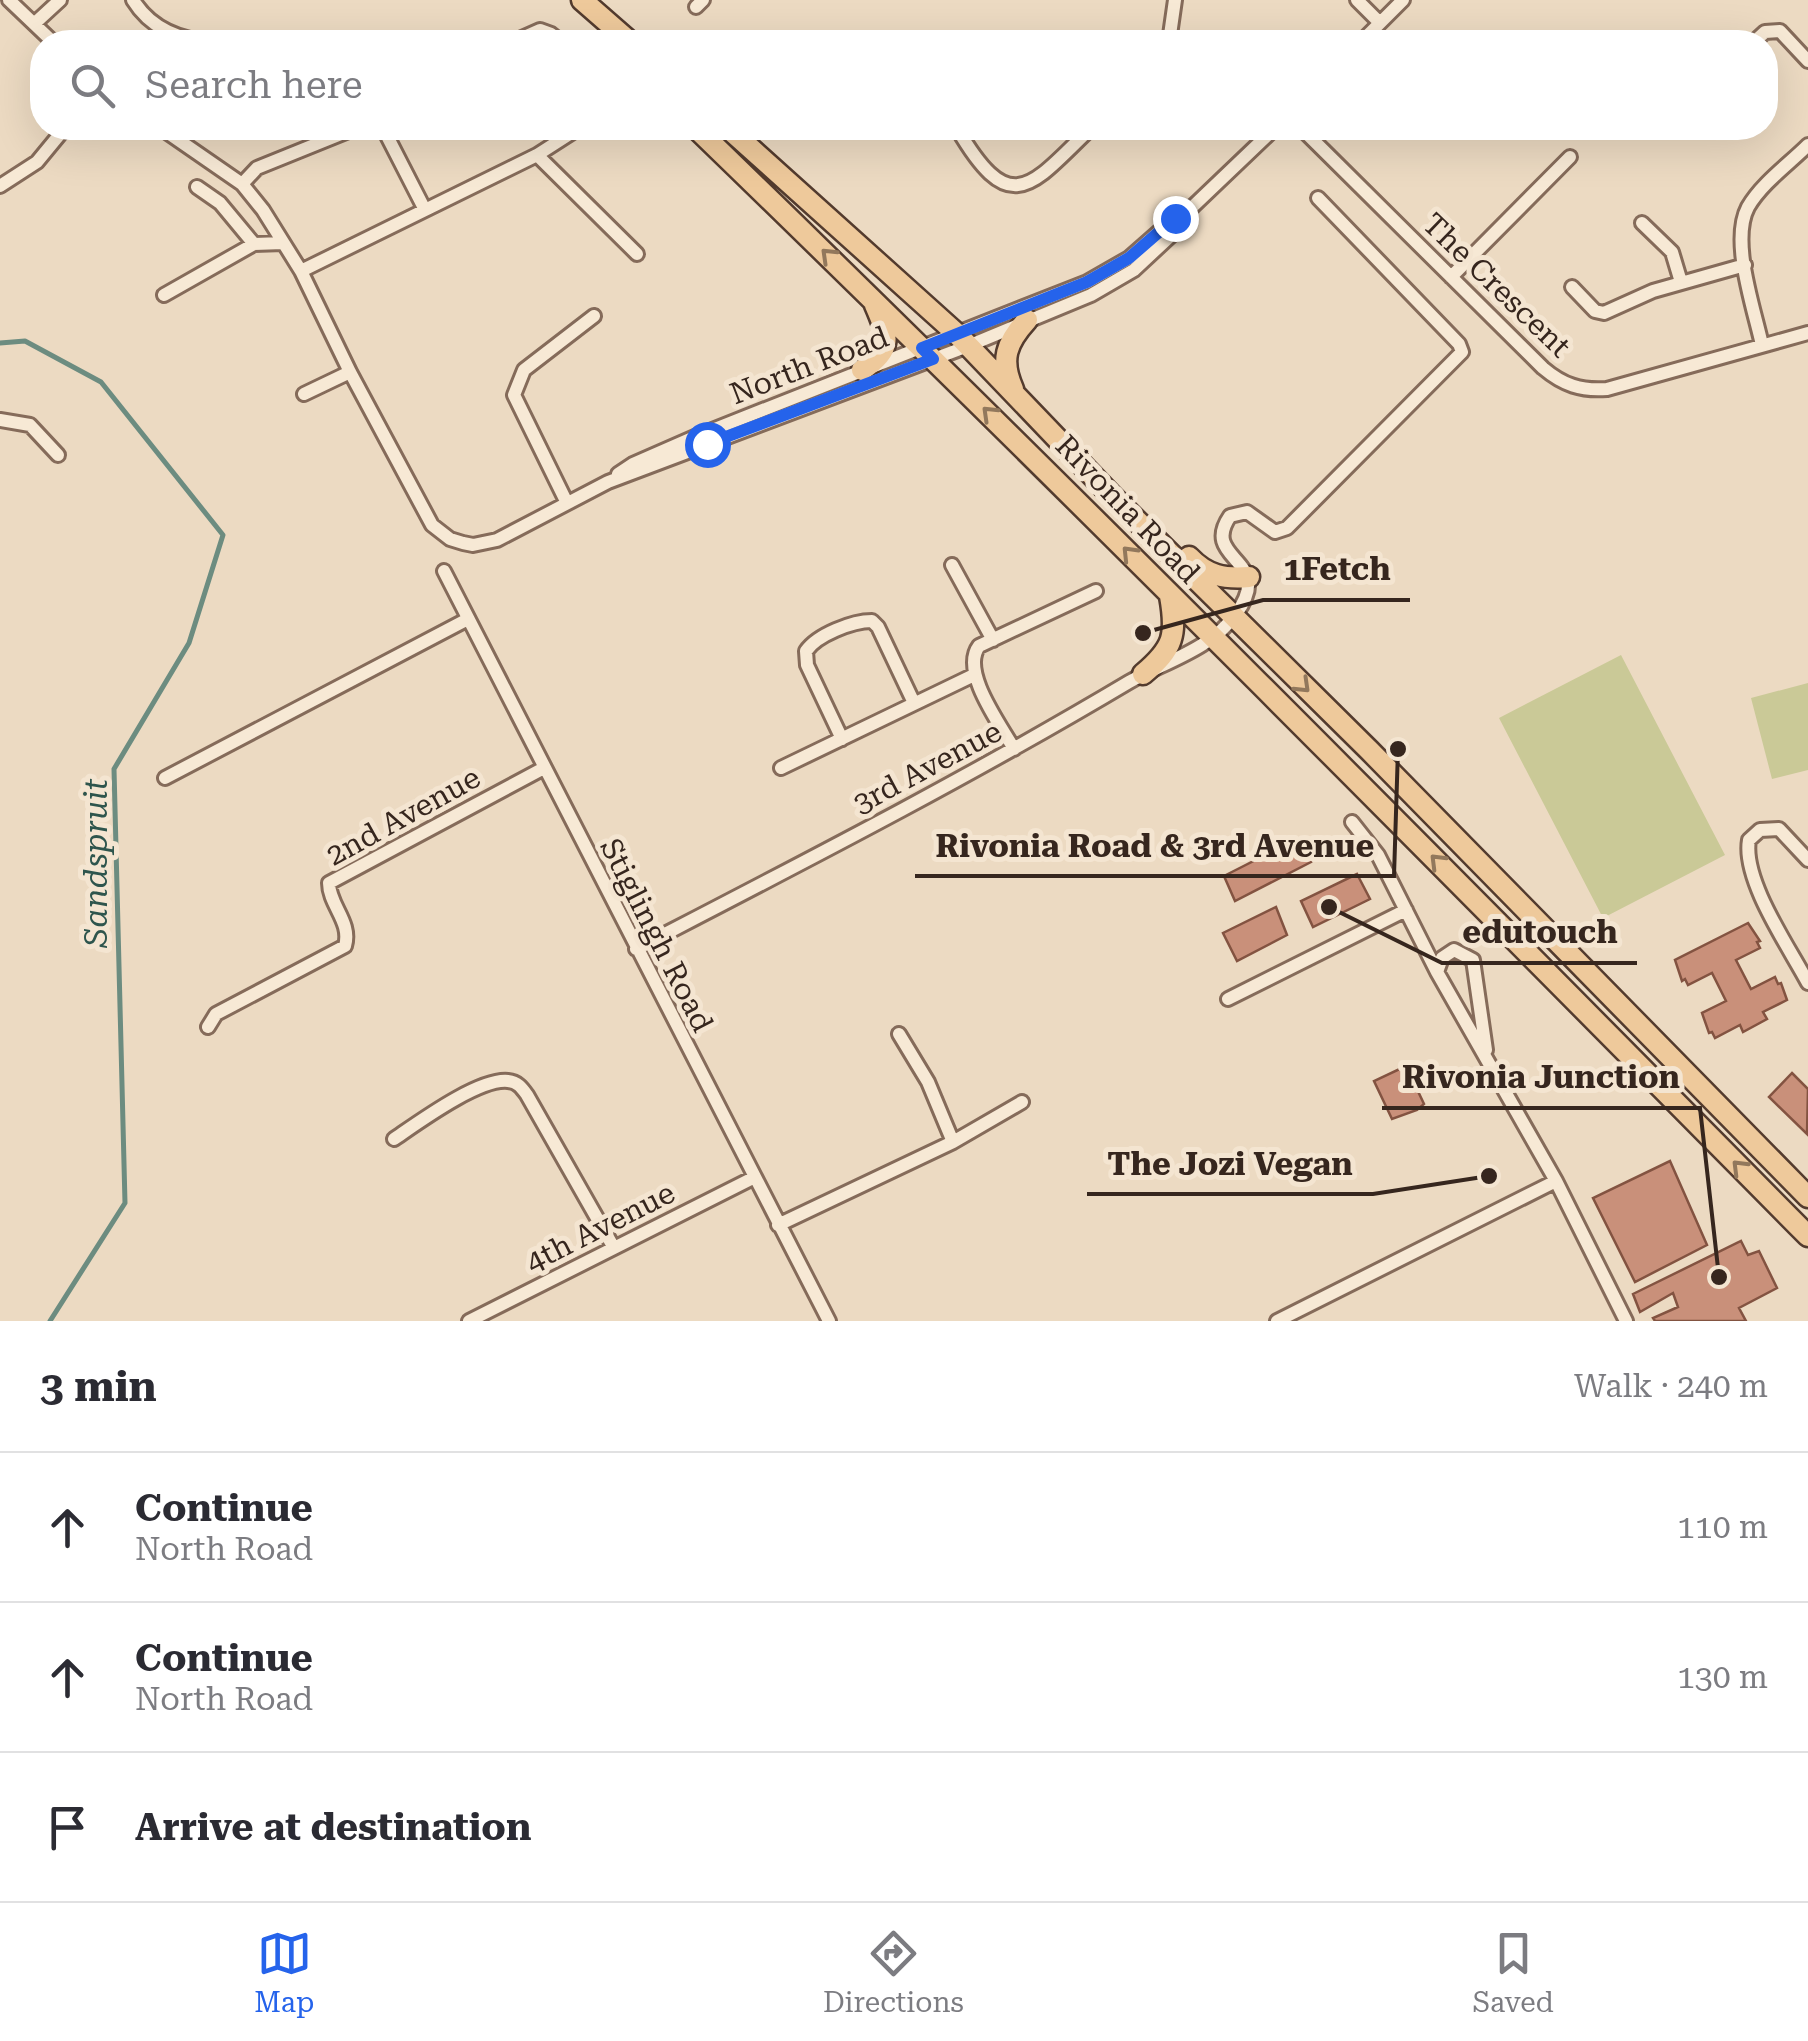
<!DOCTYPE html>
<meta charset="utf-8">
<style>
:root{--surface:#fff;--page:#f7f7f7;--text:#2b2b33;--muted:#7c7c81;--line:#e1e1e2;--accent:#2563eb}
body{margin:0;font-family:"Roboto Serif",serif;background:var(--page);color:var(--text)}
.stop{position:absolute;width:30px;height:30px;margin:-22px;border:8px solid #2563eb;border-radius:50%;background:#fff}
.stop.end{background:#2563eb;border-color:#fff;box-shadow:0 2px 10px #0008}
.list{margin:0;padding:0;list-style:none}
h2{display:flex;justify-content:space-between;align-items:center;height:130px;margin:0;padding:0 40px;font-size:42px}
h2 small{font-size:32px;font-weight:400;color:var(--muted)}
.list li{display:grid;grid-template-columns:65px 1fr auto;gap:30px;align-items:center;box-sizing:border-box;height:150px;padding:0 40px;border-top:2px solid var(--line)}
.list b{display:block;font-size:38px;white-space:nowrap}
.list p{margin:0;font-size:32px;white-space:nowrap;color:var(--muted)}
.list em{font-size:32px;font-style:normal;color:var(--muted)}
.icon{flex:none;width:55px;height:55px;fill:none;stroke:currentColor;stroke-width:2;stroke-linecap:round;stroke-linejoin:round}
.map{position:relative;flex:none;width:1808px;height:1321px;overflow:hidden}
.search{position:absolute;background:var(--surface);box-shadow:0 10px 40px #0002;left:30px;right:30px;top:30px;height:110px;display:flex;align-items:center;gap:25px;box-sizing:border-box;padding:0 35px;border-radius:40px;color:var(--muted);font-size:38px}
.sheet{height:580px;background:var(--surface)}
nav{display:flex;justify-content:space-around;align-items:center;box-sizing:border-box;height:140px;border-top:2px solid var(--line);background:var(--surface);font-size:28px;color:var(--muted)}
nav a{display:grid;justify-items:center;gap:5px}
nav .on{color:var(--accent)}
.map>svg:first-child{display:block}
</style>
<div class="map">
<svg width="1808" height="1321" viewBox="0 0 1808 1321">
<rect width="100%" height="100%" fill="#ecdac2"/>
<path fill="#cac997" d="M 1621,655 L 1725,855 L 1603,918 L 1499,718 Z
M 1808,683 L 1808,770 L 1772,779 L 1751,698 Z"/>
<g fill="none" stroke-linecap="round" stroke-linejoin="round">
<path stroke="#6c8c80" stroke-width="5" d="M 0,343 L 25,341 L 101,382 L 223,535 L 189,643 L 114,769 L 125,1203 L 50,1321"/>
</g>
<path fill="#c9907a" stroke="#835341" stroke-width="2.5" d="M 1299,838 L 1311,862 L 1235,901 L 1224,876 Z
M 1357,874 L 1370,899 L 1313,927 L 1301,901 Z
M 1276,907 L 1287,935 L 1237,961 L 1223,933 Z
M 1748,923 L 1760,941 L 1757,942 L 1760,948 L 1736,960 L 1751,989 L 1775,977 L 1778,984 L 1781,983 L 1787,1000 L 1763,1012 L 1767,1019 L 1743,1032 L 1740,1025 L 1715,1038 L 1712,1032 L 1709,1033 L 1702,1013 L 1726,1001 L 1712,973 L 1688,985 L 1685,979 L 1682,981 L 1675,960 Z
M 1406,1066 L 1424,1104 L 1417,1110 L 1392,1119 L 1374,1081 Z
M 1792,1073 L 1808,1089 L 1807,1134 L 1769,1097 Z
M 1670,1161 L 1707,1245 L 1635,1282 L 1593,1198 Z
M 1741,1241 L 1748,1255 L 1759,1251 L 1777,1288 L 1739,1308 L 1746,1321 L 1655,1321 L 1653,1318 L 1678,1307 L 1673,1293 L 1640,1312 L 1633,1294 Z"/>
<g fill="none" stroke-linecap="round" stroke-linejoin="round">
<g stroke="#856b5a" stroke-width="18">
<path id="street" d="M 9,0 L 53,42
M 133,0 C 151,29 179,40 212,42
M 1357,0 L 1380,23
M 696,7 L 703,0
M 34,24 L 60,0
M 513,42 L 540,30 L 551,34 L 561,42
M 1169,42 L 1175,0
M 1361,42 L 1403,0
M 1754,42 L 1765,32 L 1780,31 L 1808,61
M 161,128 L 242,184 L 263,210 L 301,271 L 350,372 L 432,525 L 450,539 L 463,543 L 473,545 L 497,540 L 608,482 L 968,346 L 1091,295 L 1134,270 L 1178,229 L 1186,213
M 383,128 L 424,208
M 1301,128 L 1543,368 C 1563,385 1581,391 1607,389 L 1808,333
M 958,130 C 1011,220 1031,186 1091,128
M 537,155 L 637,254
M 242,184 L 257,168 L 356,128
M 0,186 L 37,162 L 65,128
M 197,187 L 220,203 L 254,244
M 1642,223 L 1672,252 L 1681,282
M 301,271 L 537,155 L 579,128
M 1451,277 L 1570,157
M 1572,287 L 1595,311 L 1604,313 L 1653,291 L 1745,265
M 164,295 L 254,244 L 283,243
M 1762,345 C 1754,308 1730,241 1748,207 C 1762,183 1789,164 1808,145
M 304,394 L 350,372
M 0,420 L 30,425 L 58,455
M 618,474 L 633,464 L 697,436 L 1087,282 L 1129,258 L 1170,222 L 1186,213 L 1275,128
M 567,503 L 514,395 L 524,370 L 594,316
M 952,565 L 993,640
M 444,571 L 829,1321
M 842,739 L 807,665 L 806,651 C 817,635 852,621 872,621 L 878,627 L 914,703
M 1014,749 C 1000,724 960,671 979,646 L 1096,591
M 781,768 L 974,675
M 165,778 L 468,619
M 1352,822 L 1378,855 L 1437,972 L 1556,1181 L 1626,1321
M 1808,860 L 1779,829 L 1760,830 L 1749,840 C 1742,880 1789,947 1808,983
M 636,949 C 802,863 968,778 1129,682 C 1166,661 1210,650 1236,614 C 1277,558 1199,561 1230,516 L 1247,512 L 1275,532 L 1287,528 L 1462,352 L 1459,344 L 1318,198
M 1437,972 L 1442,958 L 1454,950 L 1473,960 L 1486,1050
M 1228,999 L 1406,910
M 208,1027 L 216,1014 L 345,946 C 352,922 329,905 329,883 L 544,768
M 899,1034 L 928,1082 L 953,1142
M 394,1139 C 419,1122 479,1078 508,1081 C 518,1082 522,1088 527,1095 L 614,1248
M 778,1225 L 953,1142 L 1022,1102
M 469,1321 L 753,1178
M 1277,1321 L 1556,1181"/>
</g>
<g stroke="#533b2e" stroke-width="25">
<path id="primary" d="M 582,0 L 630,42
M 696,128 C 1072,492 1440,864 1808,1236
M 728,128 L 957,334 L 1114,498 L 1369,750 L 1808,1197
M 862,370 C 893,349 889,337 875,305
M 1013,389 C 1000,360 1006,343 1027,320
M 1189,557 C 1207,576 1224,579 1249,577
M 1143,674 C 1174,648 1177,635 1170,596"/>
</g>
<use href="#street" stroke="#f7e9d5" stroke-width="12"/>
<use href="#primary" stroke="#eec99b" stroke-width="20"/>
</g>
<defs><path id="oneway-chevron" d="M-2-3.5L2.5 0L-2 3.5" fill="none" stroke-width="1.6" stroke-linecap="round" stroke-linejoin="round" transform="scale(2.5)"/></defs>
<g stroke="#92785c">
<use href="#oneway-chevron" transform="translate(828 255) rotate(-136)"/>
<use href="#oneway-chevron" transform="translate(989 413) rotate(-136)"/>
<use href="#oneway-chevron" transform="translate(1129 553) rotate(-134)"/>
<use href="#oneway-chevron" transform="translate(1303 686) rotate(44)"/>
<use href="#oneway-chevron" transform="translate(1437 861) rotate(-135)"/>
<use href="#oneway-chevron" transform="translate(1739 1167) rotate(-135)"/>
</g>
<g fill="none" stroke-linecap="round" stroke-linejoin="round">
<path stroke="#2563eb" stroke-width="12" d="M 707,444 L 933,359 L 922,348 L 1087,282 L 1129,258 L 1175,218"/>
</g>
<g text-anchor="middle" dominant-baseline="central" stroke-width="10" stroke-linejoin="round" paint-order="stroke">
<g font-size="30" fill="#36261e" stroke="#f4e5d1">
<text transform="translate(1497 285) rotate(44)">The Crescent</text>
<text transform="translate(809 365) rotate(-21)">North Road</text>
<text transform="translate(1128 509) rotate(46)">Rivonia Road</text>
<text transform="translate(927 767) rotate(-28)">3rd Avenue</text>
<text transform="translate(403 816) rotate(-29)">2nd Avenue</text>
<text transform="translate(657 935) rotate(63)">Stiglingh Road</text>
<text transform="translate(600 1227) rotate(-27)">4th Avenue</text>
</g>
<g font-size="32" font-style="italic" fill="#2e554d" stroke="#f4e5d1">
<text transform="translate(96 863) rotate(-90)">Sandspruit</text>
</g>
</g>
<path fill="none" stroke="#36261e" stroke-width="4" d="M1143 633L1263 600H1410M1398 749L1394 876H915M1329 907L1442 963H1637M1719 1277L1700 1108H1382M1489 1176L1373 1194H1087"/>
<g fill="#36261e" stroke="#f4e5d1" stroke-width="4">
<circle cx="1143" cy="633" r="10"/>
<circle cx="1398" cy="749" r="10"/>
<circle cx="1329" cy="907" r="10"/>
<circle cx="1719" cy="1277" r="10"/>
<circle cx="1489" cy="1176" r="10"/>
</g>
<g font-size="32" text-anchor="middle" font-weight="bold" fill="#36261e" stroke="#f4e5d1" stroke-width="10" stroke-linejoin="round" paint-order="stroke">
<text x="1337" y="580">1Fetch</text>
<text x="1155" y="857">Rivonia Road &amp; 3rd Avenue</text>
<text x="1540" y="943">edutouch</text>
<text x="1541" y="1088">Rivonia Junction</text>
<text x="1230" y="1175">The Jozi Vegan</text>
</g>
</svg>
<div class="stop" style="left:707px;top:444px"></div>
<div class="stop end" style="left:1175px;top:218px"></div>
<div class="search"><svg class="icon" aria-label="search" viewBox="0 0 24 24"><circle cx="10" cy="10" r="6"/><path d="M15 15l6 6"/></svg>Search here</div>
</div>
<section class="sheet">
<h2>3 min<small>Walk · 240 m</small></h2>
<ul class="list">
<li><svg class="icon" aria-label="ahead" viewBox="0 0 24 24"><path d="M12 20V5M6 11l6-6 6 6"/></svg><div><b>Continue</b><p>North Road</p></div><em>110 m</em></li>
<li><svg class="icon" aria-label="ahead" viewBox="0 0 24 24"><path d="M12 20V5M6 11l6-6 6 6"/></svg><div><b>Continue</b><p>North Road</p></div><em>130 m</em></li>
<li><svg class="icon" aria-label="arrive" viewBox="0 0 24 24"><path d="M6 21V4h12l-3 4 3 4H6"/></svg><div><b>Arrive at destination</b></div></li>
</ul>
</section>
<nav>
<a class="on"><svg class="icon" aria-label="map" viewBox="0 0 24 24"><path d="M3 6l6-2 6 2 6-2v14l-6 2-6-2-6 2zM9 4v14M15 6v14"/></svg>Map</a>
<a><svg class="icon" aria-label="directions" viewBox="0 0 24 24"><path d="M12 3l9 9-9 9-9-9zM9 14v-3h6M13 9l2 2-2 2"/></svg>Directions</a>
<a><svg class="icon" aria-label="saved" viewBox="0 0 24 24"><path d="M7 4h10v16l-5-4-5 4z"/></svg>Saved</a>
</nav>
